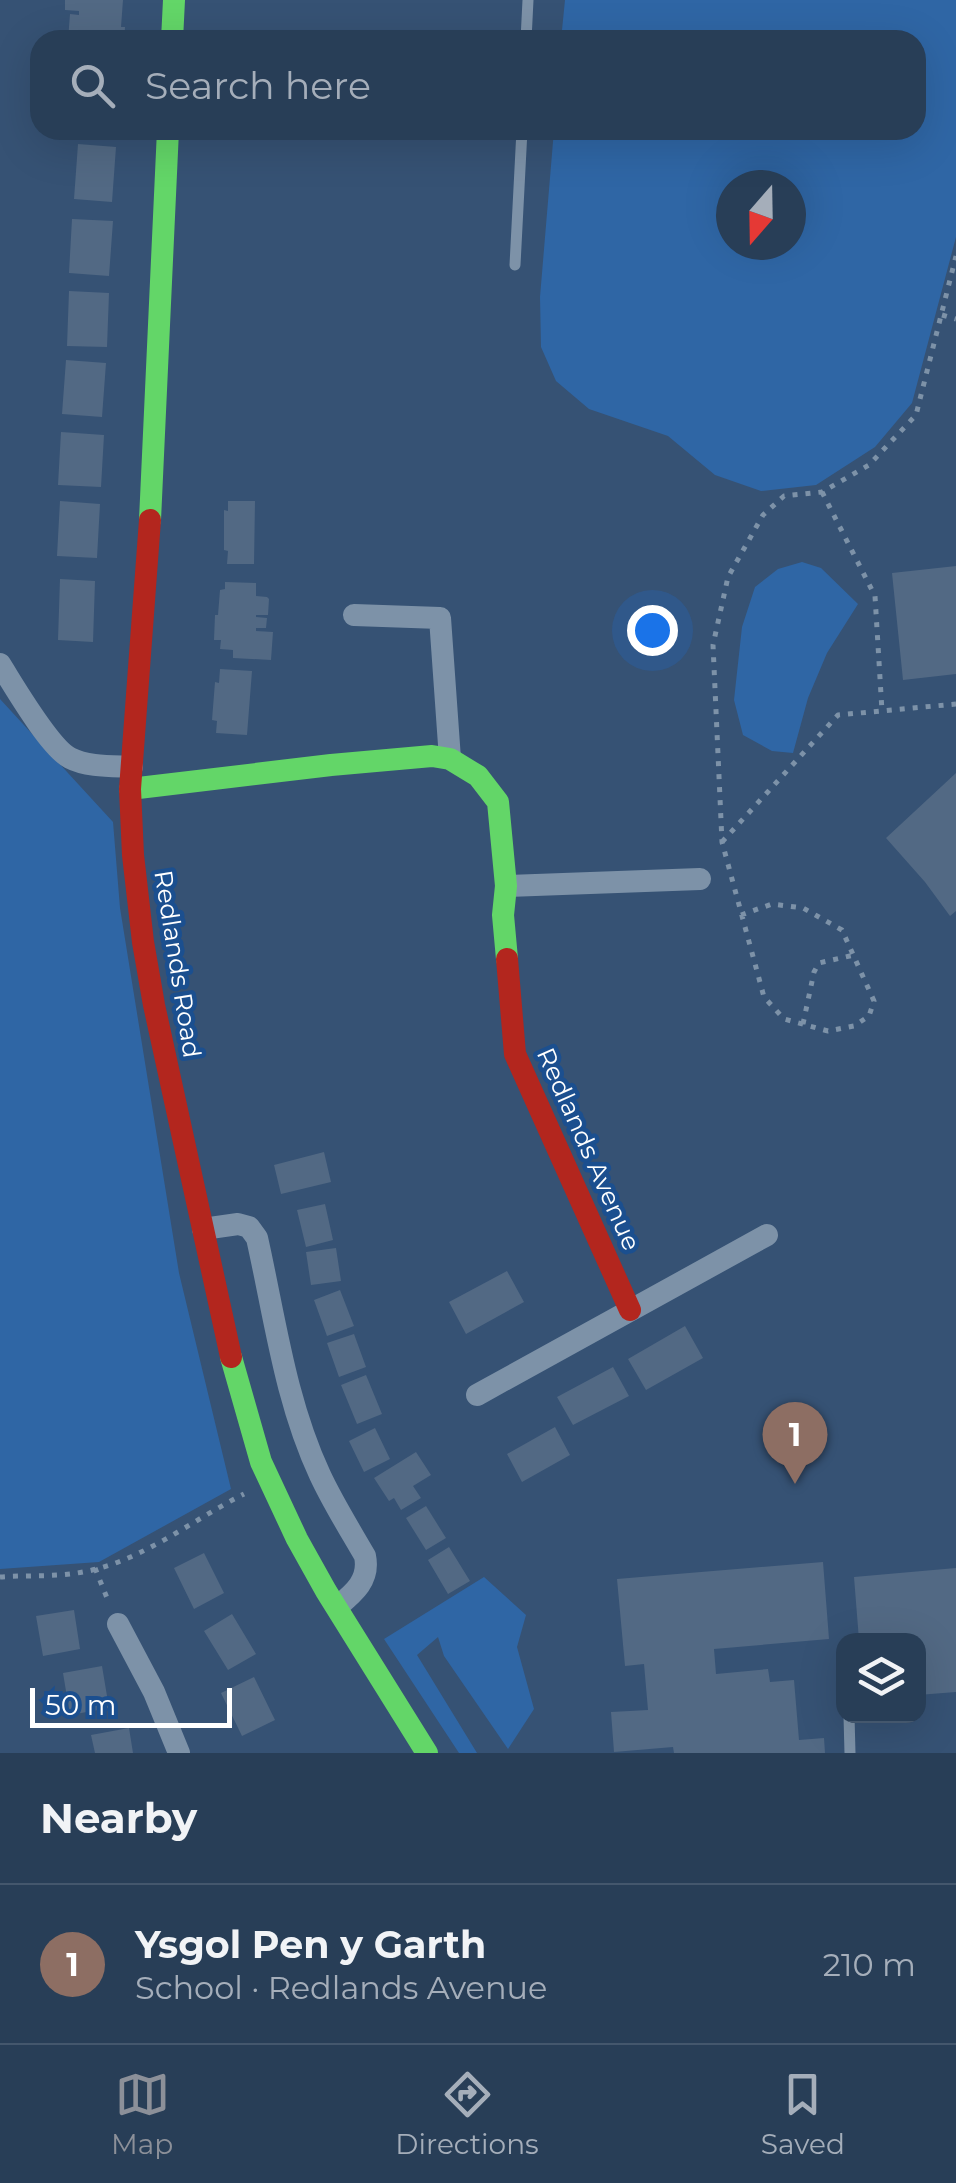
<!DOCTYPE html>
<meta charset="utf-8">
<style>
:root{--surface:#283e57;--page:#30455d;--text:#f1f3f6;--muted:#a5aeba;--line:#44576d;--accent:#8c9099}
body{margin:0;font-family:Montserrat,sans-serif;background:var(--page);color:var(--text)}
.controls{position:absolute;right:30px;bottom:30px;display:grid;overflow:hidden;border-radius:20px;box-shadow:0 10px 40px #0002}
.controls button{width:90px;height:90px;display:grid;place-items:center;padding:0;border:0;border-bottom:2px solid var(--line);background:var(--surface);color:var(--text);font:50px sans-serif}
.compass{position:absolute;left:716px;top:170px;width:90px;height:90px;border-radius:50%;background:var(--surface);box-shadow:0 10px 40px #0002;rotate:200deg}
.scale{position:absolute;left:30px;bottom:25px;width:202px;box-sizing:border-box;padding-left:10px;border:5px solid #fff;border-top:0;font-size:28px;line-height:35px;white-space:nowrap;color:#fff;-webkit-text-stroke:8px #1b4f8f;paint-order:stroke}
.you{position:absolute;left:652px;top:630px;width:35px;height:35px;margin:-25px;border:8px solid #fff;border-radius:50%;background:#1a73e8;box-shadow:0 0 0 15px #1a73e833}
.badge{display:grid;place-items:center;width:65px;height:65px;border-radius:50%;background:var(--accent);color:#fff;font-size:32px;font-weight:700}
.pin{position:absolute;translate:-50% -82px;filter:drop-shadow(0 2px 5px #0008)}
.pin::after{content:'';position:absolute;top:52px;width:35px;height:30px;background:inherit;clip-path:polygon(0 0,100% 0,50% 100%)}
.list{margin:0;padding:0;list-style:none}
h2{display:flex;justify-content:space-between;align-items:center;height:130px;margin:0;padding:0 40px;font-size:42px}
h2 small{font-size:32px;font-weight:400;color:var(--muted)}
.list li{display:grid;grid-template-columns:65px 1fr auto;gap:30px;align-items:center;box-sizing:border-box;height:160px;padding:0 40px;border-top:2px solid var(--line)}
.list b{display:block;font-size:38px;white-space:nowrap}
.list p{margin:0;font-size:32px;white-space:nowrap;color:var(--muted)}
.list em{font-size:32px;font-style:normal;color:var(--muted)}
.icon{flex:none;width:55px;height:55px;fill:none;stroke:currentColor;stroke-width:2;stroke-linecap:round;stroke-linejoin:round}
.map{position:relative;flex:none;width:956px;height:1753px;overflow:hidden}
.search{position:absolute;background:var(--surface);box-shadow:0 10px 40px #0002;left:30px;right:30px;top:30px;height:110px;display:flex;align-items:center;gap:25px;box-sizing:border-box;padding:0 35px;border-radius:30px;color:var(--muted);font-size:38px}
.sheet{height:290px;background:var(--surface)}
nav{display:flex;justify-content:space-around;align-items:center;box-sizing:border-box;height:140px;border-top:2px solid var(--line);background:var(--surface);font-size:28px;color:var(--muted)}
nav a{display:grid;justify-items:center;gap:5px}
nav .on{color:var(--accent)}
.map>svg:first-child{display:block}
</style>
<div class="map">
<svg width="956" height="1753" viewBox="0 0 956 1753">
<rect width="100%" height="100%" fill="#365274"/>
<path fill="#2f66a5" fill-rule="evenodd" d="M 565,0 L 956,0 L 956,237 L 912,403 L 875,447 L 816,485 L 761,491 L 715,475 L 668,436 L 589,409 L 556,381 L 541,347 L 540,297 L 554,130 L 916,130 L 916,40 L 561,40 ZM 731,185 L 791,185 L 791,245 L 731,245 Z
M 802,562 L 821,568 L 858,604 L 827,653 L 808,698 L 793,753 L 772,751 L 743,735 L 734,700 L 742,627 L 755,587 L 778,569 Z
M 0,699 L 113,822 L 120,908 L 179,1273 L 231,1489 L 99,1562 L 0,1569 Z
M 484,1577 L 526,1615 L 517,1647 L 534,1709 L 508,1749 L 444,1656 L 438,1637 L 417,1655 L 477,1753 L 459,1753 L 384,1639 Z"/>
<path fill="#526984" d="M 65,0 L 123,0 L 121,27 L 125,27 L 124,40 L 68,40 L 70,14 L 79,15 L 79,11 L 65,10 Z
M 78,144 L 116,147 L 112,202 L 74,199 Z
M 72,219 L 113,221 L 109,276 L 69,273 Z
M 69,291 L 109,293 L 107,347 L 67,346 Z
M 66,360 L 106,363 L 102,417 L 62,414 Z
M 61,432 L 104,435 L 101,487 L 58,485 Z
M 60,501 L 100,504 L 97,558 L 57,556 Z
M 228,501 L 255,501 L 254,564 L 227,564 L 228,551 L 224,550 L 224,510 L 228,511 Z
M 956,566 L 956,674 L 903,680 L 892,573 Z
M 60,579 L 95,581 L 93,642 L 58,640 Z
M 225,582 L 256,583 L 256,596 L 267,597 L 269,599 L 268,615 L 256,615 L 256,617 L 267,618 L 266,628 L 256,628 L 256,631 L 273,632 L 271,660 L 233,658 L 233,650 L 220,649 L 221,640 L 214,640 L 215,615 L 218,615 L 220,590 L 225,589 Z
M 220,669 L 252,671 L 247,735 L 216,733 L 217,721 L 212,720 L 215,682 L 219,683 Z
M 956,773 L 956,911 L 950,916 L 925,882 L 886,838 Z
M 324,1152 L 331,1182 L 281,1194 L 274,1165 Z
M 325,1204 L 333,1240 L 306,1247 L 297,1210 Z
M 336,1248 L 341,1281 L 311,1285 L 306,1252 Z
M 507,1271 L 524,1302 L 466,1334 L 449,1302 Z
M 340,1290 L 354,1326 L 327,1336 L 314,1300 Z
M 685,1326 L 703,1358 L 646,1390 L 628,1359 Z
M 354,1334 L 366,1367 L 339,1377 L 327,1343 Z
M 613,1367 L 629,1396 L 573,1425 L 557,1397 Z
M 366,1375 L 382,1414 L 357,1424 L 341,1385 Z
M 555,1427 L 570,1455 L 522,1482 L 507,1454 Z
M 375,1428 L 390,1459 L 364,1472 L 349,1441 Z
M 416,1452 L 431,1475 L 413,1486 L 421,1498 L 401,1510 L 394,1498 L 389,1501 L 374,1478 Z
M 426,1506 L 446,1538 L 426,1550 L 406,1518 Z
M 449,1547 L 470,1581 L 448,1594 L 428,1560 Z
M 204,1553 L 224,1593 L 194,1609 L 174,1568 Z
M 823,1562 L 829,1639 L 714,1649 L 716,1674 L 768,1669 L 770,1682 L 794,1680 L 799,1740 L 824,1738 L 825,1753 L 674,1753 L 673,1747 L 614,1752 L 611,1712 L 648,1710 L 644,1664 L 625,1666 L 617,1579 Z
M 956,1568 L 956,1692 L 918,1695 L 918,1640 L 859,1640 L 854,1577 Z
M 74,1610 L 80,1649 L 43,1656 L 36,1616 Z
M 232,1614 L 256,1654 L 228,1670 L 204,1631 Z
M 102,1666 L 109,1708 L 70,1715 L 63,1673 Z
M 254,1677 L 275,1720 L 242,1736 L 221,1693 Z
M 129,1728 L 133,1753 L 95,1753 L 91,1735 Z"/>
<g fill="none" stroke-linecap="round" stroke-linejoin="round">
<path stroke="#7d92a8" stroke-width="5" stroke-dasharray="5 8" stroke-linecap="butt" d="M 942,315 L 956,319
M 822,492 L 875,596 L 882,711
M 722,842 L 838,715 L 956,704
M 741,915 L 772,904 L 803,908 L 842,930 L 874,1001 L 869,1016 L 854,1026 L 828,1031 L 784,1019 L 764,997 L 722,842 L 713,645 L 728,577 L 763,515 L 784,496 L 822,492 L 869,465 L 916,415 L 956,256
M 803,1024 L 814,972 L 819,963 L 854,955
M 95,1568 L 109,1603
M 0,1577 C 25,1575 52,1577 77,1573 C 139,1564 190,1521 244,1494"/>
<path stroke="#7d92a8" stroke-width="11" d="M 526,40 L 528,0
M 515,265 L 522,130
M 849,1716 L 850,1753"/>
<path stroke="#7d92a8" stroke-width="22" d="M 354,615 L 440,618 L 450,759
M 0,664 C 14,686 49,747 70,758 C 87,767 113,766 132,767
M 506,886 L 700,879
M 203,1229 L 238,1224 L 249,1227 L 257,1238 C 275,1318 285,1400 320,1475 C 333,1503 350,1530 365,1556 C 370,1580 354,1593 337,1607
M 477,1395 L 767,1235
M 118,1624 L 154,1692 L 179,1753"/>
<path stroke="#63d668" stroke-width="22" d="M 172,40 L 174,0
M 150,520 L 168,130
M 130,789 L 331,765 L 432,756 L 450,759 L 478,776 L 498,802 L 506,886 L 503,915 L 507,959
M 231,1357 L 261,1462 L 297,1539 L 326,1591 L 427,1753"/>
<path stroke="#b3261e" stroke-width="22" d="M 150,520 L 130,789 L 133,855 L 143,942 L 154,1005 L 231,1357
M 507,959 L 515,1054 L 630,1310"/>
</g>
<g text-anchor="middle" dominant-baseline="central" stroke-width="9" stroke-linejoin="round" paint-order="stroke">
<g font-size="25" fill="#fff" stroke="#1b4f8f">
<text transform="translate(178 964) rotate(81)">Redlands Road</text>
<text transform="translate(589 1149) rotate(66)">Redlands Avenue</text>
</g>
</g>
</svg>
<div class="controls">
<button><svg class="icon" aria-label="layers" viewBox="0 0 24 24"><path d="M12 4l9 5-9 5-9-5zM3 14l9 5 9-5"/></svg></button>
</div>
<svg class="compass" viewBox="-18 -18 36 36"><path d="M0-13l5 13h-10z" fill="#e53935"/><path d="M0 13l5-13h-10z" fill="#a5aeba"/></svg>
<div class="scale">50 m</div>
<div class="you"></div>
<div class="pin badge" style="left:795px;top:1484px;background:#8d6e63">1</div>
<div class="search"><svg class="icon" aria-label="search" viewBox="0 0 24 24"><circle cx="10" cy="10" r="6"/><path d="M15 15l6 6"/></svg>Search here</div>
</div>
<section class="sheet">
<h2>Nearby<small></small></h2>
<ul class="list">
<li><span class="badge" style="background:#8d6e63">1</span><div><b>Ysgol Pen y Garth</b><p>School · Redlands Avenue</p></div><em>210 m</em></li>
</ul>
</section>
<nav>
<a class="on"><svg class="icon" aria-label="map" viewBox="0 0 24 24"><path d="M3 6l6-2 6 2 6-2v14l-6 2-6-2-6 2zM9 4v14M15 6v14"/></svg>Map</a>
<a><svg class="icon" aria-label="directions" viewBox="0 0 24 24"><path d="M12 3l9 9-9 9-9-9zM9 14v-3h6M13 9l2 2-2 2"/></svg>Directions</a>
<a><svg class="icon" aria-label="saved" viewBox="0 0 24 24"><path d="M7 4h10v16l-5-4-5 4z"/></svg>Saved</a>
</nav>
